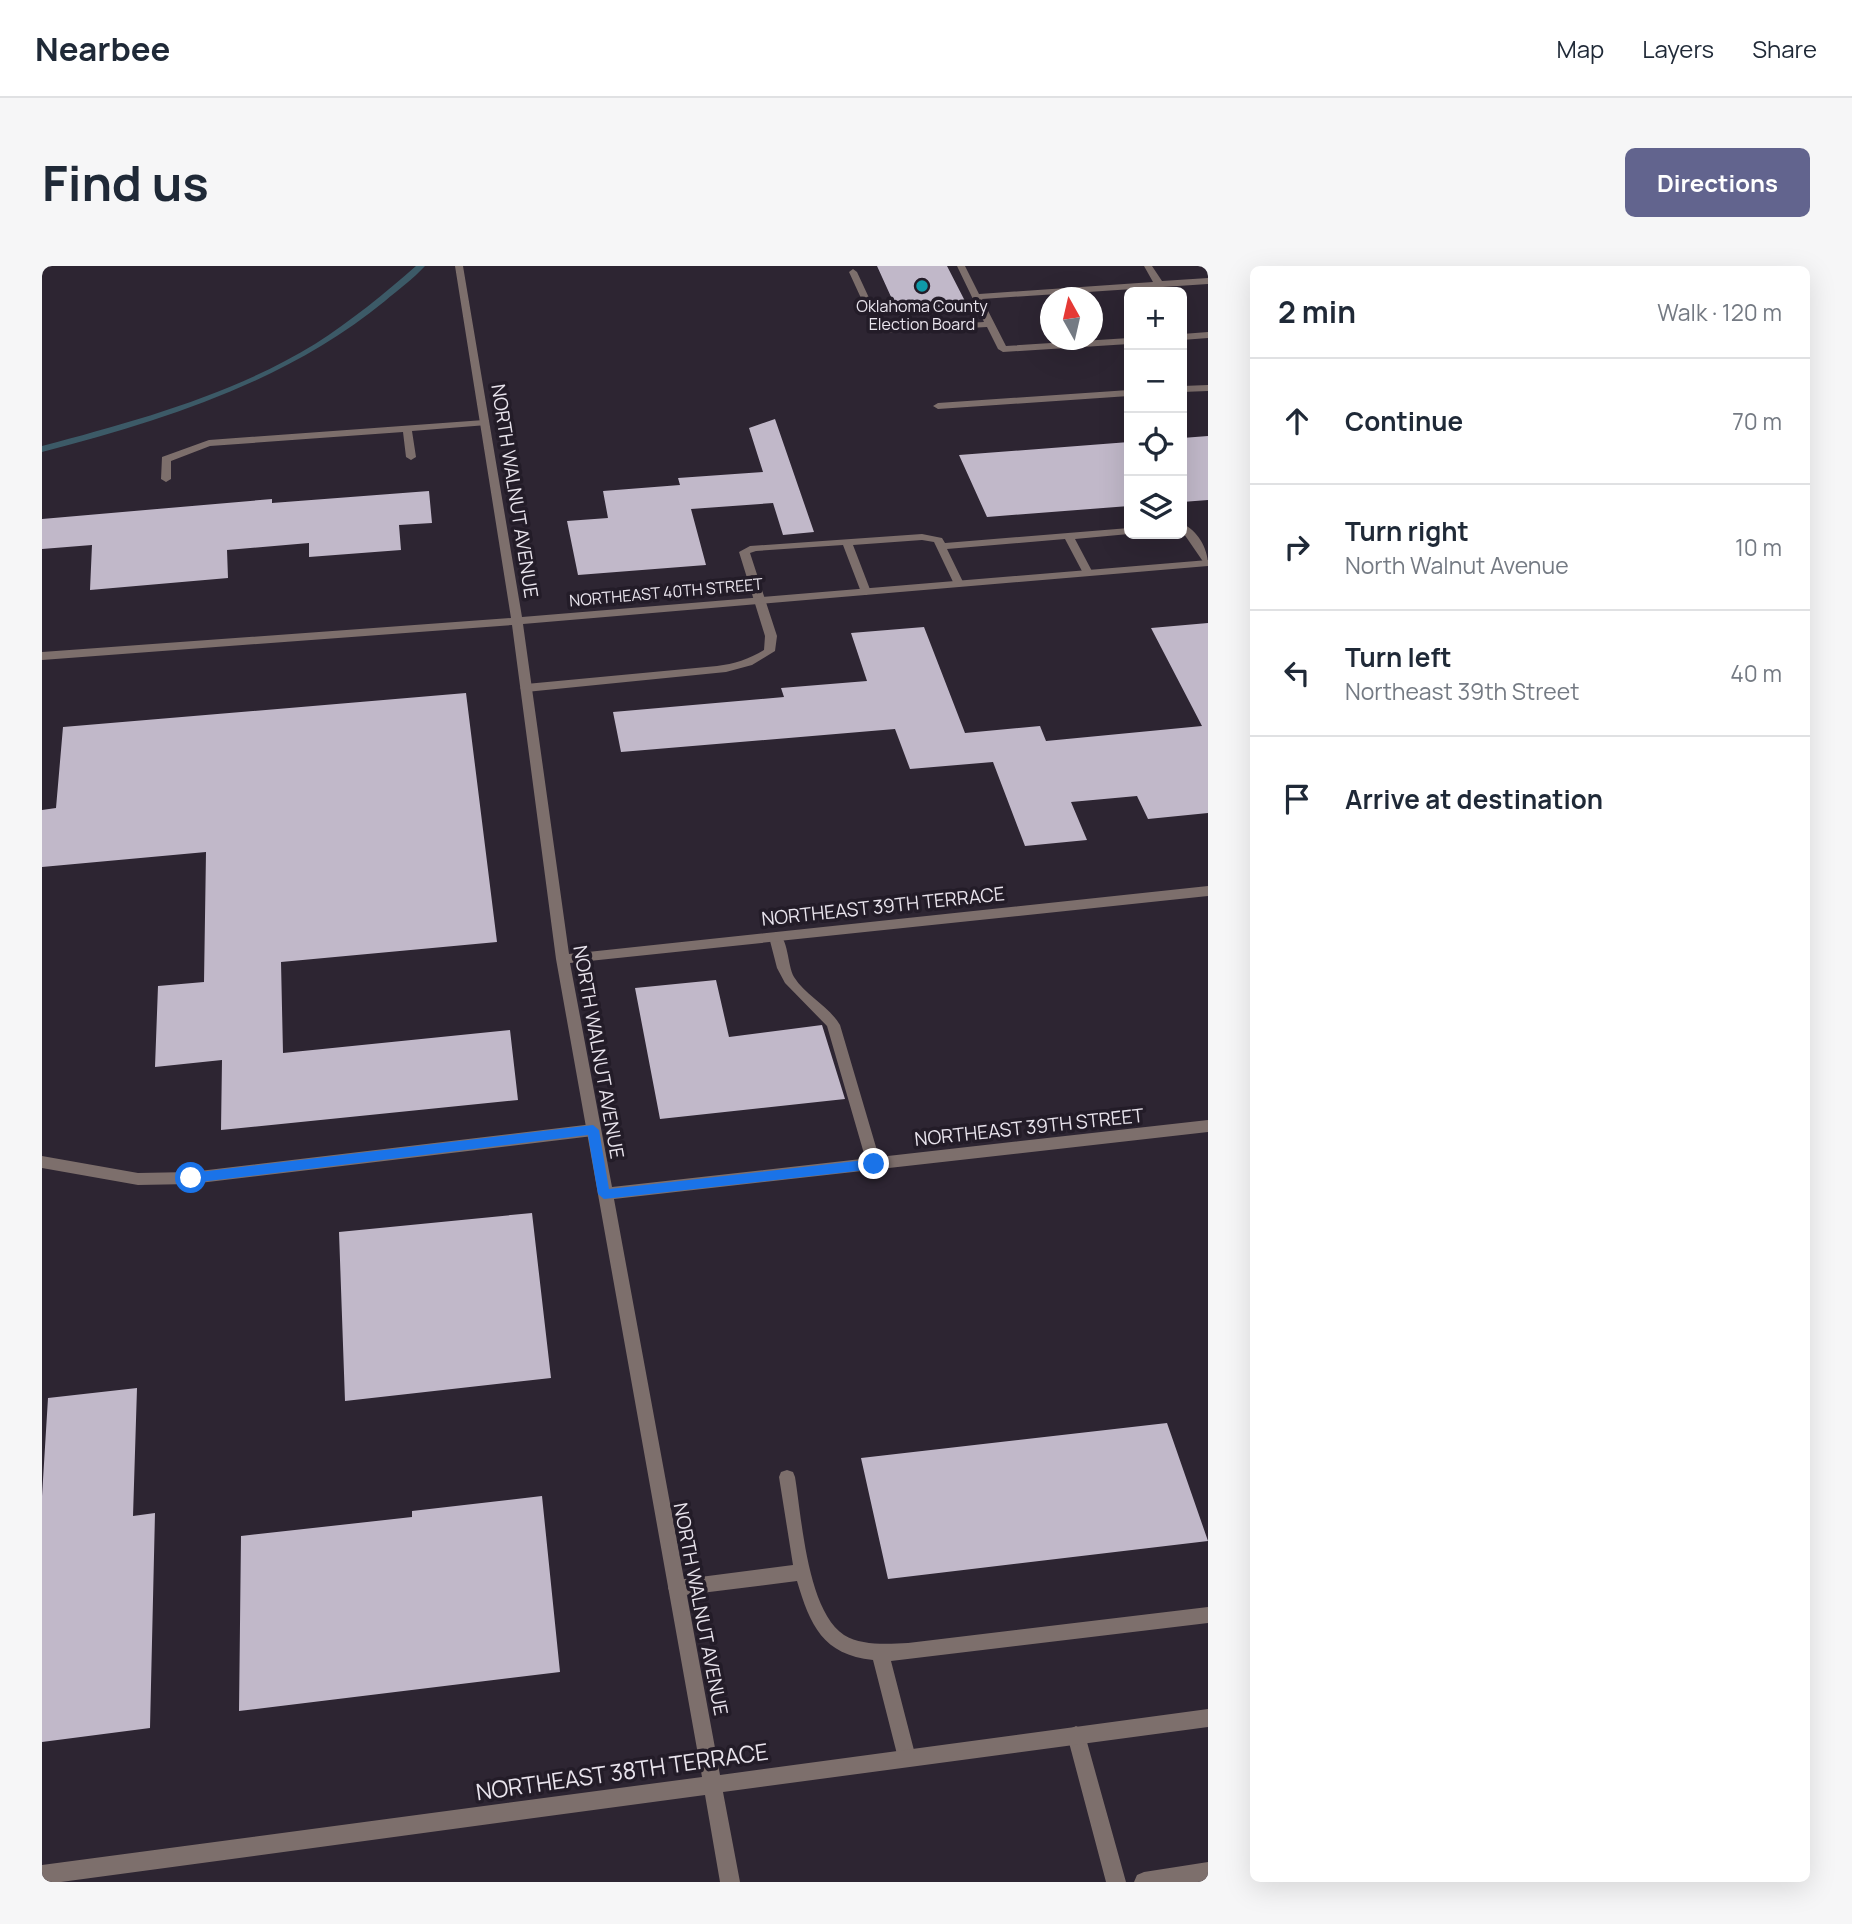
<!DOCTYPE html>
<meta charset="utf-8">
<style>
:root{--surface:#fff;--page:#f6f6f7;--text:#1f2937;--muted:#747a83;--line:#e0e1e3;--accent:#62648e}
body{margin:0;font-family:Manrope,sans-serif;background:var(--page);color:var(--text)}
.controls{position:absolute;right:21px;top:21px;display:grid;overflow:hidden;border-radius:10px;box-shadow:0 7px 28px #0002}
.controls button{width:63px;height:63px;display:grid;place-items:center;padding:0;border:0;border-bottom:2px solid var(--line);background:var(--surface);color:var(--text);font:35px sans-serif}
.compass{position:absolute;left:998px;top:21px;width:63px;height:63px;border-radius:50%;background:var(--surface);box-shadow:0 7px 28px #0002;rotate:352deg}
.stop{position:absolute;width:21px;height:21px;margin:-16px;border:5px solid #1a73e8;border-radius:50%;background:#fff}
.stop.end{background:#1a73e8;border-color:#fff;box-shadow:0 2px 7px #0008}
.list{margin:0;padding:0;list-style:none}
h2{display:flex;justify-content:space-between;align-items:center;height:91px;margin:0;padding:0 28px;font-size:30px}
h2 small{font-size:23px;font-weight:400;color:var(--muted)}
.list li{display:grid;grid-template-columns:46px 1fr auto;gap:21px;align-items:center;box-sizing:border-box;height:126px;padding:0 28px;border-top:2px solid var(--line)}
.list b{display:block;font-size:26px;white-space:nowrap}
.list p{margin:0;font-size:23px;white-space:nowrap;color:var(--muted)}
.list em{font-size:23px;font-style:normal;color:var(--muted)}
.icon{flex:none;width:38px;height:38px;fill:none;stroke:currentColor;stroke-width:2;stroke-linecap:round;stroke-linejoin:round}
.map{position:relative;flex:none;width:1166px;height:1616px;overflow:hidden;border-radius:10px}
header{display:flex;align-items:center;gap:42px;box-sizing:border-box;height:98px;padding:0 35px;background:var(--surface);border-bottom:2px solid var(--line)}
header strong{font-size:33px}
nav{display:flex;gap:38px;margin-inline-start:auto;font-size:24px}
.intro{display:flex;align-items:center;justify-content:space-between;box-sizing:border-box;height:168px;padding:0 42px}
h1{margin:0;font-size:49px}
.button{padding:18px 32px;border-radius:10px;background:var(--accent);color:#fff;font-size:24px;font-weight:700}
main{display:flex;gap:42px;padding:0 42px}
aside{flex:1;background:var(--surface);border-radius:10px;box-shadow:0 7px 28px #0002}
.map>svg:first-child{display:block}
</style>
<header>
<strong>Nearbee</strong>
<nav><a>Map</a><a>Layers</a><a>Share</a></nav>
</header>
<div class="intro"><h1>Find us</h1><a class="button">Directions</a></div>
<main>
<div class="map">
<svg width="1166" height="1616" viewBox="0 0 1166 1616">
<rect width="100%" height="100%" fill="#2d2532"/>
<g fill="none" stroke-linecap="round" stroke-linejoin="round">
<path fill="#3c5a67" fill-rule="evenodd" d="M 374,0 L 383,0 C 371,13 356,24 343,35 C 244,116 122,154 0,186 L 0,180 C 93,155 190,129 273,78 C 309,55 342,28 374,0 Z"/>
</g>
<path fill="#c1b8c9" d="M 835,0 L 905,0 L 925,39 L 855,44 Z
M 733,153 L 772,266 L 741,269 L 731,237 L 649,243 L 664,299 L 536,309 L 525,255 L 566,252 L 561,225 L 638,219 L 636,212 L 721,206 L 707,162 Z
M 1166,170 L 1166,234 L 1140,236 L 1140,172 Z
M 1087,176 L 1087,240 L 945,251 L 917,189 Z
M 387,225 L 390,257 L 357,259 L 359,284 L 267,291 L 267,277 L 185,284 L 186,312 L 48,324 L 50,279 L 0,283 L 0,253 L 230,233 L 230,237 Z
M 1166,357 L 1166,547 L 1106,553 L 1095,530 L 1029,536 L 1045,574 L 983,580 L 951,496 L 868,503 L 853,463 L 579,486 L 571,446 L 742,431 L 739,422 L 825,415 L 809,367 L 882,361 L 923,467 L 998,460 L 1004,475 L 1160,460 L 1109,362 Z
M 424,427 L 455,676 L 239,696 L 241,787 L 468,764 L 476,834 L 179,864 L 180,794 L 113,801 L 116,720 L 162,716 L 164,586 L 0,601 L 0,544 L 14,542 L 21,461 Z
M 674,714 L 687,771 L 780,759 L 803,833 L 618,853 L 593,722 Z
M 490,947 L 509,1112 L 303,1135 L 297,966 Z
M 95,1122 L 91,1250 L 113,1247 L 108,1462 L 0,1476 L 0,1230 L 6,1132 Z
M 1125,1157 L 1166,1275 L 846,1313 L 819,1192 Z
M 500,1230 L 518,1406 L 197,1445 L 199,1270 L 370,1251 L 370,1245 Z"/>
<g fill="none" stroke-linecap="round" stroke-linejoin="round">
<path fill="#7d6f6c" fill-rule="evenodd" d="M 915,0 L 923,0 L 937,28 L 1111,16 L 1102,0 L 1110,0 L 1120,15 L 1166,12 L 1166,18 L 940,33 L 964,80 L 1087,72 L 1087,78 L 961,86 L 956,83 L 945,61 L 835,67 L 807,6 L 811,3 L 815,6 L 841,62 L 942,56 Z
M 1166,66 L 1166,72 L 1140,74 L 1140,68 Z
M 1166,119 L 1166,125 L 1140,126 L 1140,120 Z
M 1087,124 L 1087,130 L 896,143 L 891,140 L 896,137 Z
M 442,154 L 447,157 L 445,159 L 370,165 L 374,191 L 369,194 L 364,191 L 361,166 L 168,180 L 129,195 L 129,213 L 124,216 L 119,213 L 120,191 L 167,174 Z
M 1140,258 C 1155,263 1166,283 1166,298 L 1162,297 L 1140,265 Z
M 1087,262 L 1087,268 L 1033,273 L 1051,307 L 1046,310 L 1041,307 L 1023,273 L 905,283 L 922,318 L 917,321 L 912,318 L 892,276 L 880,274 L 811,279 L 829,326 L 824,329 L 819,326 L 801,279 L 714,285 L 708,287 L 735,370 L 733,385 L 710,399 L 684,406 L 484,426 L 478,422 L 484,418 L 675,400 C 692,398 707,393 722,384 L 723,370 L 697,286 L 708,280 L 880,268 L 900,272 L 903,277 Z
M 734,666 C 747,671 745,699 752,711 C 764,730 786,739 798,759 L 839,898 L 837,902 L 827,902 L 825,898 L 785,760 L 743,717 L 735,702 L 727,671 Z
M 551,858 L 556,860 L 558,864 L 556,868 L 551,870 L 149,918 L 96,919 L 0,902 L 0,890 L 96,907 L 149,906 Z
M 745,1204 L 751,1206 L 753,1211 C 760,1253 765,1344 802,1369 C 820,1380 846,1378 866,1377 L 1166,1341 L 1166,1357 L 849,1395 L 874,1492 L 871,1498 L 865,1501 L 859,1498 L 856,1492 L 831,1394 C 781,1389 768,1359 755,1315 L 635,1330 L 629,1328 L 626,1322 L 629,1316 L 635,1314 L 751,1299 L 737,1211 L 739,1206 Z
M 1034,1460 L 1040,1463 L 1043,1469 L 1084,1616 L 1064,1616 L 1025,1469 L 1028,1463 Z
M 1166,1596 L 1166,1616 L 1092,1616 L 1095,1609 L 1102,1606 Z"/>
<path fill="#7d6f6c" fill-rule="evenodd" d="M 413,0 L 421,0 L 480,351 L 1166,294 L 1166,300 L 481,358 L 527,688 L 1166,620 L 1166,630 L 528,697 L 570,921 L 1166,854 L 1166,866 L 572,933 L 678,1509 L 1166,1443 L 1166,1461 L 681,1526 L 698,1616 L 678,1616 L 663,1529 L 19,1616 L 0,1616 L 0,1599 L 660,1511 L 514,693 L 470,359 L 0,394 L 0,386 L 469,352 Z"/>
</g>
<path fill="#1a73e8" d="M 551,859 L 557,864 L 567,923 L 832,893 L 838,898 L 832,903 L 562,933 L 556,928 L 546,869 L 149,917 L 143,912 L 149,907 Z"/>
<circle fill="#0f9aa8" stroke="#231c28" stroke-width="2.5" cx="880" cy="20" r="7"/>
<g text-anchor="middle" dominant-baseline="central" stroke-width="7" stroke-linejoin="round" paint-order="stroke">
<g font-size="16" fill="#e9e4ed" stroke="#231c28">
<text x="880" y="40">Oklahoma County<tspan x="880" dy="18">Election Board</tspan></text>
</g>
<g font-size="16" fill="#e9e4ed" stroke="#231c28">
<text transform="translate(624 326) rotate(-5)">NORTHEAST 40TH STREET</text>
</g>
<g font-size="19" fill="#e9e4ed" stroke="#231c28">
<text transform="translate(473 225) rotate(81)">NORTH WALNUT AVENUE</text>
<text transform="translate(841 640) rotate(-6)">NORTHEAST 39TH TERRACE</text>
<text transform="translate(557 786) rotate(80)">NORTH WALNUT AVENUE</text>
<text transform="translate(987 861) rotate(-6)">NORTHEAST 39TH STREET</text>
<text transform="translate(659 1343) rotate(79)">NORTH WALNUT AVENUE</text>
</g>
<g font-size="23" fill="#e9e4ed" stroke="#231c28">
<text transform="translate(580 1505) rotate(-8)">NORTHEAST 38TH TERRACE</text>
</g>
</g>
</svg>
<div class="controls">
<button>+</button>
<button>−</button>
<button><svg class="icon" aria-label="locate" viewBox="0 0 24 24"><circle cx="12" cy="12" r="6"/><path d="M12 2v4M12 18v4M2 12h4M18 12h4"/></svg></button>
<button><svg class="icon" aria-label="layers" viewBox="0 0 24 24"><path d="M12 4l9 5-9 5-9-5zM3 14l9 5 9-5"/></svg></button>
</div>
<svg class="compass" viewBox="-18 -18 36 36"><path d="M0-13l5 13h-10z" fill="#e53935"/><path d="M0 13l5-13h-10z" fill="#747a83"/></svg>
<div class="stop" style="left:149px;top:912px"></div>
<div class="stop end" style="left:832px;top:898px"></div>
</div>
<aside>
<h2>2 min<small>Walk · 120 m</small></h2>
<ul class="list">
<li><svg class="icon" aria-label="ahead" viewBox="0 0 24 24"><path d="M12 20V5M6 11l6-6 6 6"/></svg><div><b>Continue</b></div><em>70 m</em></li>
<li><svg class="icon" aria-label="right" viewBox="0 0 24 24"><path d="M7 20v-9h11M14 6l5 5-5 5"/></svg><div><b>Turn right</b><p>North Walnut Avenue</p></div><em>10 m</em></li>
<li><svg class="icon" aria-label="left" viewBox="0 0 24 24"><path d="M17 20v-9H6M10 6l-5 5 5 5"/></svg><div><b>Turn left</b><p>Northeast 39th Street</p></div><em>40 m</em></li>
<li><svg class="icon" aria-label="arrive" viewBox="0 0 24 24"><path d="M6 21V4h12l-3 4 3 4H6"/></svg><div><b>Arrive at destination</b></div></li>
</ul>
</aside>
</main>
